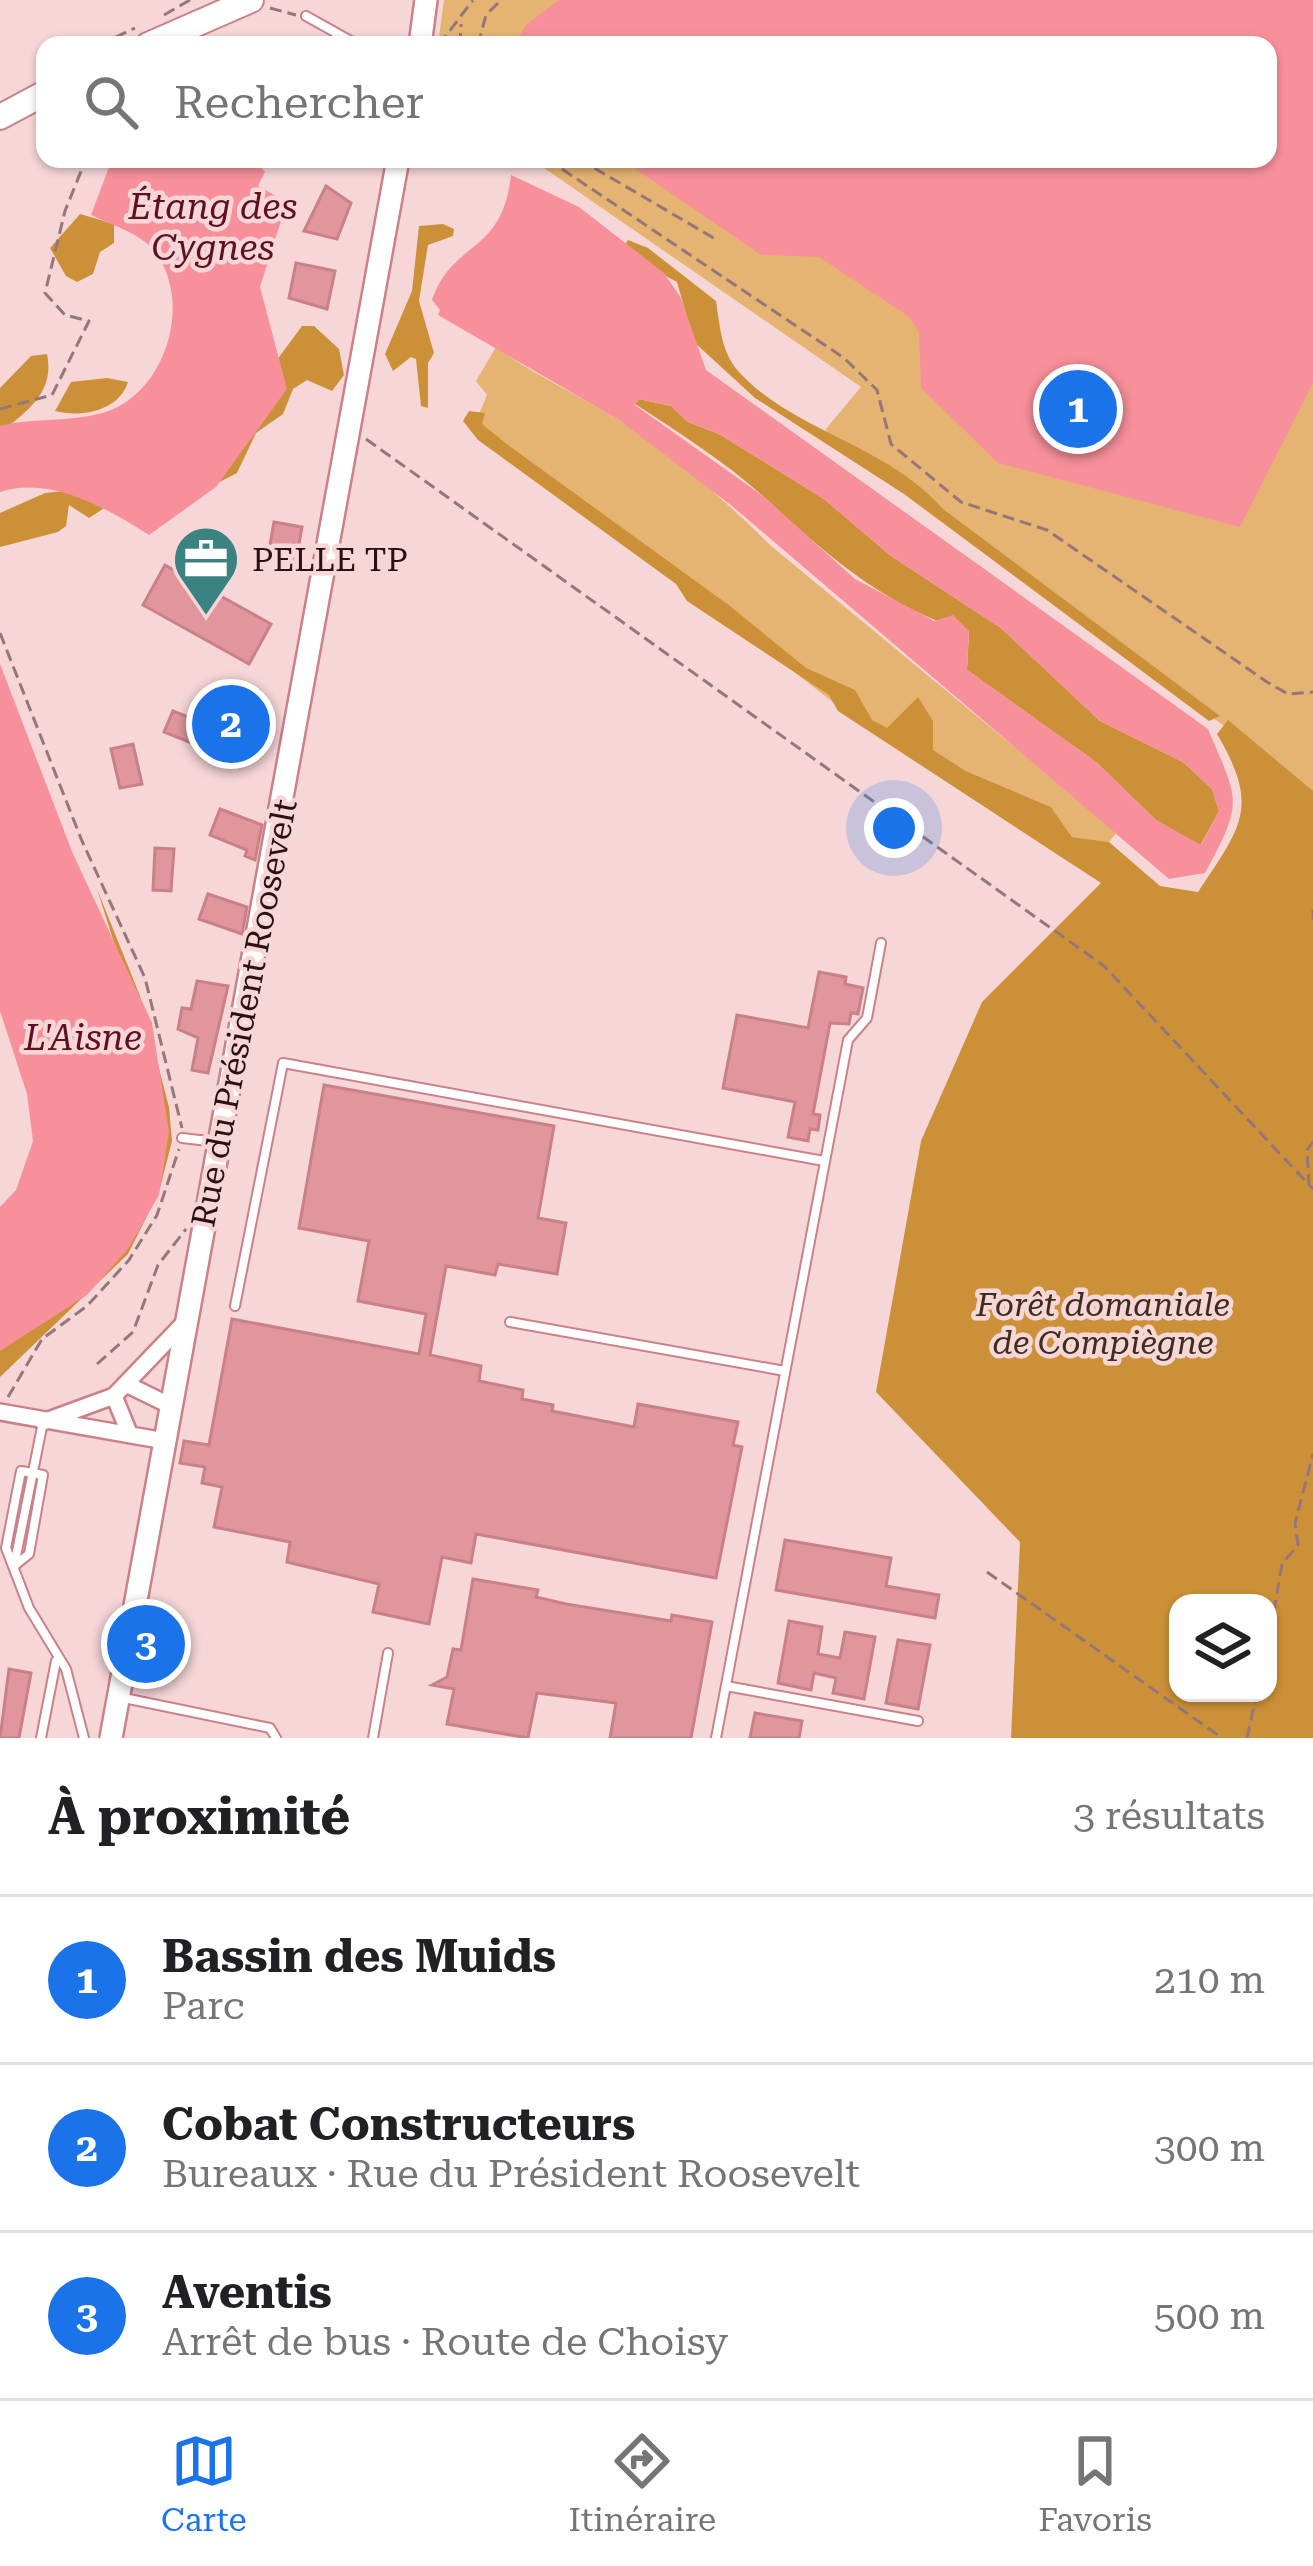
<!DOCTYPE html>
<html lang="fr">
<meta charset="utf-8">
<style>
:root{--surface:#fff;--page:#f2f2f2;--text:#202124;--muted:#757577;--line:#e0e0e0;--accent:#1a73e8}
body{margin:0;font-family:"Roboto Serif",serif;background:var(--page);color:var(--text)}
.controls{position:absolute;right:36px;bottom:36px;display:grid;overflow:hidden;border-radius:24px;box-shadow:0 3px 9px #0004}
.controls button{width:108px;height:108px;display:grid;place-items:center;padding:0;border:0;border-bottom:3px solid var(--line);background:var(--surface);color:var(--text);font:60px sans-serif}
.you{position:absolute;left:894px;top:828px;width:42px;height:42px;margin:-30px;border:9px solid #fff;border-radius:50%;background:#1a73e8;box-shadow:0 0 0 18px #1a73e833}
.badge{display:grid;place-items:center;width:78px;height:78px;border-radius:50%;background:var(--accent);color:#fff;font-size:39px;font-weight:700}
.pin{position:absolute;translate:-50% -50%;border:6px solid #fff;box-shadow:0 3px 12px #0006}
.list{margin:0;padding:0;list-style:none}
h2{display:flex;justify-content:space-between;align-items:center;height:156px;margin:0;padding:0 48px;font-size:51px}
h2 small{font-size:39px;font-weight:400;color:var(--muted)}
.list li{display:grid;grid-template-columns:78px 1fr auto;gap:36px;align-items:center;box-sizing:border-box;height:168px;padding:0 48px;border-top:3px solid var(--line)}
.list b{display:block;font-size:45px;white-space:nowrap}
.list p{margin:0;font-size:39px;white-space:nowrap;color:var(--muted)}
.list em{font-size:39px;font-style:normal;color:var(--muted)}
.icon{flex:none;width:66px;height:66px;fill:none;stroke:currentColor;stroke-width:2;stroke-linecap:round;stroke-linejoin:round}
.map{position:relative;flex:none;width:1313px;height:1738px;overflow:hidden}
.search{position:absolute;background:var(--surface);box-shadow:0 3px 9px #0004;left:36px;right:36px;top:36px;height:132px;display:flex;align-items:center;gap:30px;box-sizing:border-box;padding:0 42px;border-radius:24px;color:var(--muted);font-size:45px}
.sheet{height:660px;background:var(--surface)}
nav{display:flex;justify-content:space-around;align-items:center;box-sizing:border-box;height:168px;border-top:3px solid var(--line);background:var(--surface);font-size:33px;color:var(--muted)}
nav a{display:grid;justify-items:center;gap:6px}
nav .on{color:var(--accent)}
.map>svg:first-child{display:block}
</style>
<div class="map">
<svg width="1313" height="1738" viewBox="0 0 1313 1738">
<rect width="100%" height="100%" fill="#f7d6d8"/>
<path fill="#e5b472" d="M 444,0 L 1313,0 L 1313,792 L 825,430 L 861,387 L 531,159 L 1268,159 L 1268,45 L 438,45 Z
M 496,347 C 534,375 577,394 617,419 C 672,454 724,499 770,545 L 1117,832 L 1109,842 L 1072,837 L 1051,807 L 966,771 L 932,750 L 933,721 L 878,737 L 475,424 L 487,395 L 476,381 Z"/>
<path fill="#cc9138" fill-rule="evenodd" d="M 80,214 L 114,224 L 114,243 L 100,252 L 93,274 L 77,282 L 66,276 L 50,248 Z
M 443,224 L 454,229 L 453,236 L 428,245 L 419,301 L 434,353 L 428,363 L 428,408 L 421,406 L 416,359 L 411,357 L 393,371 L 385,354 L 412,291 L 419,226 Z
M 628,240 L 648,248 L 716,301 C 720,326 721,352 739,372 C 794,432 886,444 943,509 L 1220,716 L 1209,721 L 904,494 L 755,398 L 694,342 L 677,282 L 627,255 L 623,249 Z
M 302,326 L 314,326 L 339,349 L 344,375 L 332,391 L 307,380 L 293,389 L 283,414 L 256,433 L 237,473 L 210,487 L 268,372 Z
M 47,354 C 55,393 27,411 0,433 L 0,388 L 31,356 Z
M 107,378 L 128,382 C 119,411 81,418 55,411 L 71,382 Z
M 639,399 L 671,406 L 688,422 L 719,434 L 824,499 L 891,556 L 1001,628 L 1100,721 L 1183,762 L 1212,789 L 1219,811 L 1200,846 L 1156,820 L 1096,762 L 967,670 L 969,632 C 884,607 826,554 763,496 C 724,461 678,432 635,404 Z
M 469,411 L 485,413 L 482,424 L 508,445 L 730,606 L 806,668 L 855,690 L 872,720 L 887,728 L 918,697 L 933,721 L 933,750 L 966,771 L 1051,807 L 1072,837 L 1109,842 L 1160,886 L 1198,892 C 1242,826 1260,807 1217,734 L 1228,720 L 1313,791 L 1313,1738 L 1011,1738 L 1020,1542 L 876,1392 L 921,1141 L 982,1002 L 1101,883 L 838,711 L 829,695 L 687,601 L 676,584 L 478,440 L 463,421 ZM 1178,1603 L 1268,1603 L 1268,1693 L 1178,1693 Z
M 73,490 L 101,498 L 103,509 L 89,518 L 69,505 L 66,526 L 58,532 L 0,547 L 0,513 L 45,493 Z
M 97,889 L 140,996 L 169,1107 L 172,1141 L 159,1192 L 128,1254 L 0,1377 L 0,1341 L 125,977 Z"/>
<path fill="#f8909b" fill-rule="evenodd" d="M 559,0 L 1313,0 L 1313,383 L 1240,527 L 998,463 L 921,388 L 919,332 L 908,316 L 819,257 L 761,255 L 621,159 L 1268,159 L 1268,45 L 514,45 L 526,25 Z
M 112,159 L 262,159 L 259,165 L 265,172 L 258,186 L 287,202 L 260,287 L 287,389 L 216,487 L 149,535 C 108,509 51,475 0,492 L 0,426 C 39,415 91,426 126,402 C 171,372 189,297 155,252 C 142,234 112,225 91,215 Z
M 511,175 L 579,207 L 664,273 L 681,298 L 706,370 L 1208,729 C 1239,802 1244,801 1205,873 L 1169,879 L 732,506 L 619,420 L 438,315 L 440,310 L 432,300 C 453,239 502,256 511,175 ZM 639,399 L 671,406 L 688,422 L 719,434 L 824,499 L 891,556 L 1001,628 L 1100,721 L 1183,762 L 1212,789 L 1219,811 L 1201,845 L 1156,820 L 1096,762 L 967,670 L 969,631 L 953,615 L 934,621 L 855,579 L 763,496 L 635,405 Z
M 0,664 L 73,854 L 152,1023 L 169,1132 L 159,1195 L 128,1249 L 87,1295 L 0,1351 L 0,1207 L 16,1190 L 33,1141 L 27,1094 L 0,1011 Z"/>
<path fill="#e1969d" stroke="#c98086" stroke-width="3" d="M 326,186 L 351,203 L 337,239 L 304,231 Z
M 296,263 L 335,271 L 327,309 L 289,298 Z
M 274,522 L 302,527 L 296,561 L 268,556 Z
M 165,565 L 271,624 L 249,664 L 143,605 Z
M 225,705 L 245,709 L 243,742 L 203,735 L 199,746 L 164,732 L 173,711 L 220,730 Z
M 133,744 L 142,784 L 120,788 L 111,749 Z
M 220,809 L 262,825 L 255,860 L 245,856 L 247,850 L 210,835 Z
M 155,848 L 174,849 L 171,891 L 153,890 Z
M 208,894 L 247,907 L 242,934 L 199,919 Z
M 819,972 L 846,977 L 845,984 L 863,988 L 858,1014 L 851,1013 L 849,1024 L 830,1023 L 813,1114 L 820,1115 L 818,1130 L 810,1129 L 808,1141 L 788,1137 L 795,1102 L 723,1088 L 737,1015 L 808,1028 Z
M 197,981 L 228,986 L 208,1073 L 192,1070 L 198,1038 L 178,1029 L 182,1008 L 191,1009 Z
M 324,1085 L 554,1126 L 538,1218 L 566,1223 L 557,1274 L 498,1264 L 495,1275 L 446,1266 L 430,1355 L 481,1366 L 479,1381 L 523,1390 L 522,1399 L 553,1405 L 552,1411 L 634,1427 L 638,1404 L 738,1422 L 733,1445 L 742,1447 L 716,1578 L 476,1534 L 471,1563 L 442,1557 L 429,1624 L 373,1612 L 379,1584 L 287,1562 L 290,1542 L 214,1527 L 222,1487 L 202,1483 L 205,1467 L 180,1463 L 184,1441 L 209,1445 L 232,1319 L 419,1354 L 426,1314 L 358,1301 L 369,1241 L 299,1228 Z
M 785,1540 L 891,1558 L 886,1586 L 939,1595 L 935,1618 L 776,1590 Z
M 473,1579 L 538,1590 L 536,1597 L 566,1604 L 671,1621 L 672,1615 L 712,1622 L 691,1738 L 610,1738 L 616,1703 L 537,1693 L 528,1738 L 447,1724 L 454,1689 L 432,1685 L 447,1677 L 453,1649 L 461,1650 Z
M 789,1621 L 822,1627 L 818,1654 L 840,1658 L 845,1632 L 875,1637 L 864,1699 L 833,1693 L 836,1678 L 814,1673 L 811,1690 L 778,1683 Z
M 898,1640 L 930,1645 L 918,1709 L 886,1703 Z
M 9,1669 L 31,1673 L 19,1738 L 0,1738 Z
M 755,1713 L 802,1721 L 799,1738 L 750,1738 Z"/>
<g fill="none" stroke-linecap="round" stroke-linejoin="round">
<g stroke="#cb8188" stroke-width="12">
<path id="lane" d="M 306,16 L 358,45
M 182,1138 L 217,1142
M 235,1306 L 283,1063 L 824,1161
M 510,1322 L 785,1371
M 33,1473 L 21,1471 L 6,1548 L 29,1608 L 66,1669 L 84,1738
M 14,1566 L 43,1422
M 14,1566 L 29,1554 L 43,1475 L 33,1473
M 726,1686 L 918,1721
M 124,1698 L 270,1728 L 276,1738
M 41,1738 L 56,1661
M 373,1738 L 388,1653
M 716,1738 L 848,1040 L 867,1018 L 881,943"/>
</g>
<g stroke="#cb8188" stroke-width="20">
<path id="street" d="M 128,1385 L 171,1406
M 114,1396 L 130,1435
M 0,1412 L 165,1441
M 43,1422 L 114,1396 L 184,1323"/>
</g>
<g stroke="#cb8188" stroke-width="26">
<path id="secondary" d="M 420,45 L 426,0
M 111,1738 L 398,159"/>
</g>
<g stroke="#cb8188" stroke-width="28">
<path id="primary" d="M 148,45 L 251,0
M 0,117 L 45,93"/>
</g>
<path stroke="#957779" stroke-width="3" stroke-dasharray="12 6" stroke-linecap="butt" d="M 270,8 L 296,15
M 164,15 L 190,0
M 99,45 L 135,28
M 389,45 L 393,45
M 439,45 L 473,0
M 460,45 L 461,24
M 478,45 L 486,15 L 501,0
M 547,159 L 844,358 L 877,390 L 891,444 L 961,502 L 1047,530 L 1267,682 L 1288,694 L 1313,692
M 579,159 L 717,240
M 0,409 L 52,395 L 89,321 L 65,315 L 45,293 L 65,211 L 86,159
M 366,439 L 1104,966 L 1313,1189
M 0,633 L 82,841 L 145,978 L 182,1128
M 1313,910 L 1313,919
M 1309,1186 L 1307,1150 L 1313,1142
M 97,1364 L 133,1332 L 158,1265 L 186,1229
M 8,1397 L 42,1339 L 87,1306 L 129,1260 L 157,1215 L 179,1149
M 987,1572 L 1222,1738
M 1268,1647 L 1282,1564 L 1298,1545 L 1295,1523 L 1313,1454
M 1247,1738 L 1257,1693"/>
<use href="#lane" stroke="#fff" stroke-width="8"/>
<use href="#street" stroke="#fff" stroke-width="15"/>
<use href="#secondary" stroke="#fff" stroke-width="21"/>
<use href="#primary" stroke="#fff" stroke-width="24"/>
</g>
<defs>
<g id="office-pin" transform="scale(3.45)"><path d="M0 17L-7.5 6A9.5 9.5 0 1 1 7.5 6Z" fill="#3b8382" stroke="#f7d6d8"/><path d="M-6-3h4V-5.5h4V-3h4V5H-6ZM-1-4.5V-3h2v-1.5ZM-6 0V1H6V0Z" fill="#fff"/></g>
</defs>
<g fill-rule="evenodd">
<use href="#office-pin" x="206" y="559"/>
</g>
<g text-anchor="middle" dominant-baseline="central" stroke-width="9" stroke-linejoin="round" paint-order="stroke">
<g font-size="33" fill="#2b1013" stroke="#f7d6d8" text-anchor="start">
<text x="252" y="559">PELLE TP</text>
</g>
<g font-size="33" fill="#2b1013" stroke="#f7d6d8">
<text transform="translate(244 1013) rotate(-79)">Rue du Président Roosevelt</text>
</g>
<g font-size="33" font-style="italic" fill="#3d2e1b" stroke="#f7d6d8">
<text x="1103" y="1304">Forêt domaniale<tspan x="1103" dy="38">de Compiègne</tspan></text>
</g>
<g font-size="36" font-style="italic" fill="#5f0f21" stroke="#f7d6d8">
<text x="213" y="207">Étang des<tspan x="213" dy="41">Cygnes</tspan></text>
<text x="83" y="1038">L'Aisne</text>
</g>
</g>
</svg>
<div class="controls">
<button><svg class="icon" aria-label="layers" viewBox="0 0 24 24"><path d="M12 4l9 5-9 5-9-5zM3 14l9 5 9-5"/></svg></button>
</div>
<div class="you"></div>
<div class="pin badge" style="left:1078px;top:409px">1</div>
<div class="pin badge" style="left:231px;top:724px">2</div>
<div class="pin badge" style="left:146px;top:1644px">3</div>
<div class="search"><svg class="icon" aria-label="search" viewBox="0 0 24 24"><circle cx="10" cy="10" r="6"/><path d="M15 15l6 6"/></svg>Rechercher</div>
</div>
<section class="sheet">
<h2>À proximité<small>3 résultats</small></h2>
<ul class="list">
<li><span class="badge">1</span><div><b>Bassin des Muids</b><p>Parc</p></div><em>210 m</em></li>
<li><span class="badge">2</span><div><b>Cobat Constructeurs</b><p>Bureaux · Rue du Président Roosevelt</p></div><em>300 m</em></li>
<li><span class="badge">3</span><div><b>Aventis</b><p>Arrêt de bus · Route de Choisy</p></div><em>500 m</em></li>
</ul>
</section>
<nav>
<a class="on"><svg class="icon" aria-label="map" viewBox="0 0 24 24"><path d="M3 6l6-2 6 2 6-2v14l-6 2-6-2-6 2zM9 4v14M15 6v14"/></svg>Carte</a>
<a><svg class="icon" aria-label="directions" viewBox="0 0 24 24"><path d="M12 3l9 9-9 9-9-9zM9 14v-3h6M13 9l2 2-2 2"/></svg>Itinéraire</a>
<a><svg class="icon" aria-label="saved" viewBox="0 0 24 24"><path d="M7 4h10v16l-5-4-5 4z"/></svg>Favoris</a>
</nav>
